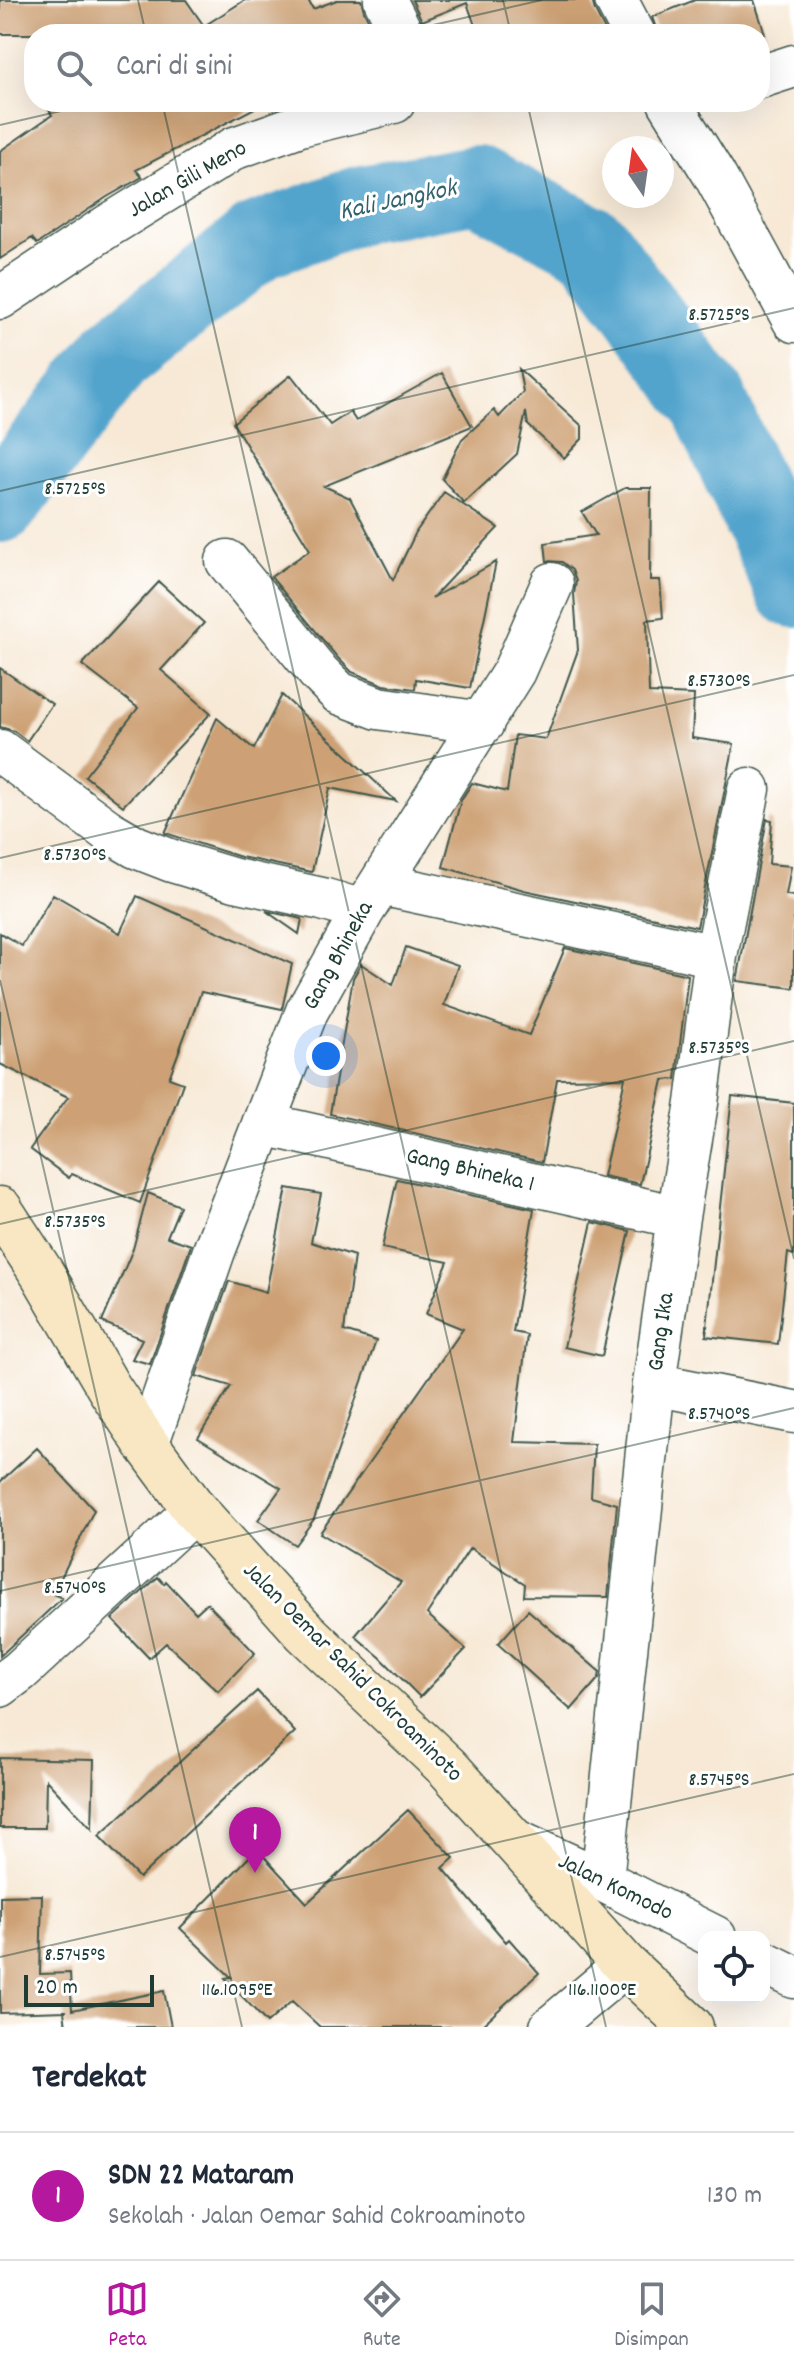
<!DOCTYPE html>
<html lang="id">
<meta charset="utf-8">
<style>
:root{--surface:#fff;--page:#f2f2f3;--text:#1f2937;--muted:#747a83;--line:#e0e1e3;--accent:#b5179e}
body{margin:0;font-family:Dekko,sans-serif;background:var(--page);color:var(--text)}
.controls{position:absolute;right:24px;bottom:24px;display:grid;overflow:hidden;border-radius:16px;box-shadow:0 8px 32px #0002}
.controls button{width:72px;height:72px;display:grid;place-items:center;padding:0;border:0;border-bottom:2px solid var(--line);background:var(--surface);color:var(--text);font:40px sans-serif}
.compass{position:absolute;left:602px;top:136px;width:72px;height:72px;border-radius:50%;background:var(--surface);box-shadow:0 8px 32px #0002;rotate:347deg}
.scale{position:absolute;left:24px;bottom:20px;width:130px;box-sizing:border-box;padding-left:8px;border:4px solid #1f3d34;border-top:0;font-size:22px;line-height:28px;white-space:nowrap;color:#1f3d34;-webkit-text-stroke:6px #fff;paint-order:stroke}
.you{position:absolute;left:326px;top:1056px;width:28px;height:28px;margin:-20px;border:6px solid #fff;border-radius:50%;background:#1a73e8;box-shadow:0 0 0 12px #1a73e833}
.badge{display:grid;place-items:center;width:52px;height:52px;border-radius:50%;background:var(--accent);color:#fff;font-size:26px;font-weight:700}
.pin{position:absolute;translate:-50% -66px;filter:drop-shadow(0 2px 4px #0008)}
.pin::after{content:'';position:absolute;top:42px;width:28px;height:24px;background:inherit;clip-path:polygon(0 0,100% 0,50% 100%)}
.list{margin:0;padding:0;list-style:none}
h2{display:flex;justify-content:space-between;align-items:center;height:104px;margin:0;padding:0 32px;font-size:34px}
h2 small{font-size:26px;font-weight:400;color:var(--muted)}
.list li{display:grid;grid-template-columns:52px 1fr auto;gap:24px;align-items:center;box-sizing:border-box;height:128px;padding:0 32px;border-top:2px solid var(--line)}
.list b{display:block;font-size:30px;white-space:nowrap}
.list p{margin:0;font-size:26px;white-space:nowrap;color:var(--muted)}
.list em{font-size:26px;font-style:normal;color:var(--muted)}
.icon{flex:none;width:44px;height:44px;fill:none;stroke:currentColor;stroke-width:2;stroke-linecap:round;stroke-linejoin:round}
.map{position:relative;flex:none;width:794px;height:2027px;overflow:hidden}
.search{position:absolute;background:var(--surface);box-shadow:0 8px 32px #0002;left:24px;right:24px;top:24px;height:88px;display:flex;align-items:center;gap:20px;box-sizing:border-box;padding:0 28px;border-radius:32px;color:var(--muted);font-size:30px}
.sheet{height:232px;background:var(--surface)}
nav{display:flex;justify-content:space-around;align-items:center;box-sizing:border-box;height:112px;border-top:2px solid var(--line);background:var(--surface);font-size:22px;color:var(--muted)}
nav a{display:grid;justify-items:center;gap:4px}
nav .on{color:var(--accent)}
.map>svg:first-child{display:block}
</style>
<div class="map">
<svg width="794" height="2027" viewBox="0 0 794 2027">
<rect width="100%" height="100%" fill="#fff"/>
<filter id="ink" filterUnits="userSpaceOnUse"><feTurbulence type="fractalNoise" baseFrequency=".0125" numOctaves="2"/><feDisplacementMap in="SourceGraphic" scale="16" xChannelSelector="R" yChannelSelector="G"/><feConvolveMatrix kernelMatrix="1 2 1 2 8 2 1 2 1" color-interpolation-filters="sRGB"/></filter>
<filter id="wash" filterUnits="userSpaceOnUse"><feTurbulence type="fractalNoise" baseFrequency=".006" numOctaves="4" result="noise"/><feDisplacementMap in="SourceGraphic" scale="32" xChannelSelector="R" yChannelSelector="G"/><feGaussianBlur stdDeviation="1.8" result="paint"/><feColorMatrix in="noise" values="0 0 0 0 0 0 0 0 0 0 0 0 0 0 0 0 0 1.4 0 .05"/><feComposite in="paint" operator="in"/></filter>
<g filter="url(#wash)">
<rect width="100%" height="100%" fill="#f7e9d6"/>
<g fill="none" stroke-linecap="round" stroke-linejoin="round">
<path stroke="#53a4cd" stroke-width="78" d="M 0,504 L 116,355 L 258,241 L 359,205 L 476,184 L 593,245 L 708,401 L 794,589"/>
</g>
<g id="blocks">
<path fill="#cda174" d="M 0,0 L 186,0 L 204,26 L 245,0 L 308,0 L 313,9 L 337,0 L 361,0 L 364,11 L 375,34 L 0,34 Z
M 412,0 L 592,0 L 595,11 L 607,34 L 478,34 L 467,3 L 422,21 Z
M 695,0 L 754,0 L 765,34 L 658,34 L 652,17 Z
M 45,102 L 266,102 L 136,170 L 142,177 L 107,197 L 37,244 L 32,238 L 0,259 L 0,151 L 52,115 Z
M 519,369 L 582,426 L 582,439 L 564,458 L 528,425 L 526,412 L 517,454 L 464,503 L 442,479 L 462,439 L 494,410 L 499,417 L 523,392 Z
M 442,373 L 472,426 L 324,486 L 350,498 L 393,580 L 416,532 L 444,492 L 498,528 L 432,598 L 496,562 L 470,688 L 416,679 L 415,689 L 384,685 L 352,672 L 337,657 L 271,577 L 310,550 L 233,423 L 291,375 L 330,425 L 350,412 L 356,421 Z
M 625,488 L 651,488 L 650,580 L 660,580 L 663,618 L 647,620 L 649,693 L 694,695 L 692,738 L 734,744 L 697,927 L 524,890 L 443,867 L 461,800 L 472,783 L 507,792 L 515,735 L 546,739 L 578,650 L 574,594 L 576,581 L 572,570 L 562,562 L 547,561 L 545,543 L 596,535 L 582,512 Z
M 159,582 L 204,623 L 161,670 L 211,713 L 123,806 L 85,776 L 138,708 L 82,665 Z
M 0,668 L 52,704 L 27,741 L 14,731 L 0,727 Z
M 282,695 L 396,801 L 330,788 L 312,872 L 241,857 L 165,833 L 217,718 L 254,749 Z
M 767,819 L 772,820 L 769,864 L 791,866 L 786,895 L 794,896 L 794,988 L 737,981 Z
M 53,894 L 120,933 L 137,896 L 292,964 L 282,1009 L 201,992 L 169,1078 L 183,1083 L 140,1203 L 72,1174 L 69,1178 L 30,1149 L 68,1097 L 0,1064 L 0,933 L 22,946 Z
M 266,911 L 302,919 L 299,934 Z
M 406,947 L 458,965 L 444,1005 L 529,1035 L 565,948 L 688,975 L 676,1079 L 663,1080 L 640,1184 L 603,1176 L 625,1078 L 557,1079 L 542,1162 L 330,1114 L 353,978 L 361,964 L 393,985 Z
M 732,1096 L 794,1103 L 794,1255 L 788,1253 L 778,1344 L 706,1336 Z
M 397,1179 L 534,1209 L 513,1332 L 527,1335 L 514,1442 L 594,1444 L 591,1497 L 617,1504 L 608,1597 L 524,1596 L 525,1584 L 470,1548 L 427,1614 L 466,1649 L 420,1697 L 380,1657 L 355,1636 L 401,1582 L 320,1533 L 463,1329 L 426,1314 L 448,1262 L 382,1248 Z
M 287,1188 L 321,1194 L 311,1242 L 354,1256 L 344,1331 L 376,1341 L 314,1519 L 295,1545 L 258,1520 L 281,1488 L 198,1438 L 231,1386 L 196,1376 L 229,1281 L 266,1292 Z
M 148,1193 L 180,1206 L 167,1237 L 191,1245 L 150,1364 L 132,1359 L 142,1339 L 102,1322 L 133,1249 Z
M 592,1222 L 630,1231 L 602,1356 L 564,1347 Z
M 37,1448 L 94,1510 L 53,1594 L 62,1598 L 0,1656 L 0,1482 Z
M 158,1577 L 164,1584 L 166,1581 L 196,1613 L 207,1603 L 255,1653 L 218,1691 L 166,1643 L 149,1658 L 112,1619 Z
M 528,1610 L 600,1672 L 599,1678 L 571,1710 L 498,1644 Z
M 257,1691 L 295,1732 L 139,1878 L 99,1836 Z
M 0,1758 L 94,1760 L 92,1829 L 46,1780 L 45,1828 L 0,1828 Z
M 408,1810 L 454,1858 L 443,1868 L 506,1942 L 509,1939 L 539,1973 L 480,2027 L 320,2027 L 292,2001 L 267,2023 L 225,1978 L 231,1977 L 180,1928 L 257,1849 L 307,1903 Z
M 42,1895 L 40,1974 L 70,1973 L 72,2010 L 164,1991 L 171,2027 L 66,2027 L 64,2011 L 67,2011 L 0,2013 L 0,1896 Z"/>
</g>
</g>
<g filter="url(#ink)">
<use href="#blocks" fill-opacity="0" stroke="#3f574c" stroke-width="2"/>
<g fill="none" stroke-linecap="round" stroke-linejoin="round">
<g stroke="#3f574c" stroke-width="45">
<path id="street" d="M 385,0 L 402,34
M 616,0 L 634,34
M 760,77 L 794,66
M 669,102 L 715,176 L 794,321
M 0,298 L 108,226 L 235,148 L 300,125 L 394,102
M 227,561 L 319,673 L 339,693 L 378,708 L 483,723
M 0,751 L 107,830 L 136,847 L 172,861 L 235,880 L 322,899 L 363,911
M 380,884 L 716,956
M 263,1124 L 678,1217
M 654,1384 L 794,1412
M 147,1445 L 214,1251 L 307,1011 L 363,911 L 514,671 L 552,584
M 0,1686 L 20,1671 L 195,1510
M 514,1840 L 602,1880 L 715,1937
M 602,1880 L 654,1384 L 678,1217 L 697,1103 L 716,956 L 749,789
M 764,1962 L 794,1977
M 551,2027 L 625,1965"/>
</g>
<g stroke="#3f574c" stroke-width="47">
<path id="secondary" d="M 0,1209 L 43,1275 L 109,1388 L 147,1445 L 195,1510 L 305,1632 L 448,1768 L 625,1965 L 691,2027"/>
</g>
<use href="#street" stroke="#fff" stroke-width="42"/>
<use href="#secondary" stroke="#f9e7c3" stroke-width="44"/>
</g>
</g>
<path fill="none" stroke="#1f3d34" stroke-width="2" stroke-opacity="0.45" d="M 138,0 L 146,34M 503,0 L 511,34M 394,34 L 542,0M 162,102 L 606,2027M 527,102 L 794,1259M 0,125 L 100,102M 0,491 L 794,308M 0,858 L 794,675M 0,980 L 242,2027M 0,1224 L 794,1041M 0,1591 L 794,1408M 0,1957 L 794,1774"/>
<g text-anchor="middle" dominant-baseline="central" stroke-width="6" stroke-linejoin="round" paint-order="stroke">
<g font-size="24" fill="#1f3d34" stroke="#fff">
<text transform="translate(188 180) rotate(-30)">Jalan Gili Meno</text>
<text transform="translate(339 956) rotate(-61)">Gang Bhineka</text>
<text transform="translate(470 1171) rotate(13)">Gang Bhineka 1</text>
<text transform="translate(662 1332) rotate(-82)">Gang Ika</text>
<text transform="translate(352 1673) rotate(45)">Jalan Oemar Sahid Cokroaminoto</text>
<text transform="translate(615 1888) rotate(26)">Jalan Komodo</text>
</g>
<g font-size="26" font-style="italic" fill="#31616a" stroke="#fff">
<text transform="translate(398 201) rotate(-12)">Kali Jangkok</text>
</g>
</g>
<g font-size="20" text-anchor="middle" fill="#1f3d34" stroke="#fff" stroke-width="6" stroke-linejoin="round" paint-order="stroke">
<text x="719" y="320">8.5725°S</text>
<text x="75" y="494">8.5725°S</text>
<text x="719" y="686">8.5730°S</text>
<text x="75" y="860">8.5730°S</text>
<text x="719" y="1053">8.5735°S</text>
<text x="75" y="1227">8.5735°S</text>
<text x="719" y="1419">8.5740°S</text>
<text x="75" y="1593">8.5740°S</text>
<text x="719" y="1785">8.5745°S</text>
<text x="75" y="1960">8.5745°S</text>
<text x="237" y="1995">116.1095°E</text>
<text x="602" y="1995">116.1100°E</text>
</g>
</svg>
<div class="controls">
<button><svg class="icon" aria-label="locate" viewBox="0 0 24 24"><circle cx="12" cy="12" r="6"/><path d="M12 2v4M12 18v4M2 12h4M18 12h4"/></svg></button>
</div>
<svg class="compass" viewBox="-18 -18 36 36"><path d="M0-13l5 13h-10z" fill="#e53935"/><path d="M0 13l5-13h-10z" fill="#747a83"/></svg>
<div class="scale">20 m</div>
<div class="you"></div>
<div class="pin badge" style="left:255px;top:1873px">1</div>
<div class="search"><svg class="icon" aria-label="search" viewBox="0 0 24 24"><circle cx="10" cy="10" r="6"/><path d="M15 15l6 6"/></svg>Cari di sini</div>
</div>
<section class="sheet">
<h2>Terdekat<small></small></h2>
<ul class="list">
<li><span class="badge">1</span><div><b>SDN 22 Mataram</b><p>Sekolah · Jalan Oemar Sahid Cokroaminoto</p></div><em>130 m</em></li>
</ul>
</section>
<nav>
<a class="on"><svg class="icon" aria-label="map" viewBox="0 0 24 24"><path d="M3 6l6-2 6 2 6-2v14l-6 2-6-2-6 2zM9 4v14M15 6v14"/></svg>Peta</a>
<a><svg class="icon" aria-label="directions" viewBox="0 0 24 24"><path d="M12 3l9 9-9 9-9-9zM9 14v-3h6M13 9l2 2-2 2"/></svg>Rute</a>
<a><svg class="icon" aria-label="saved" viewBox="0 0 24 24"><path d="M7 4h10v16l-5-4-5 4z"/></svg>Disimpan</a>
</nav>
